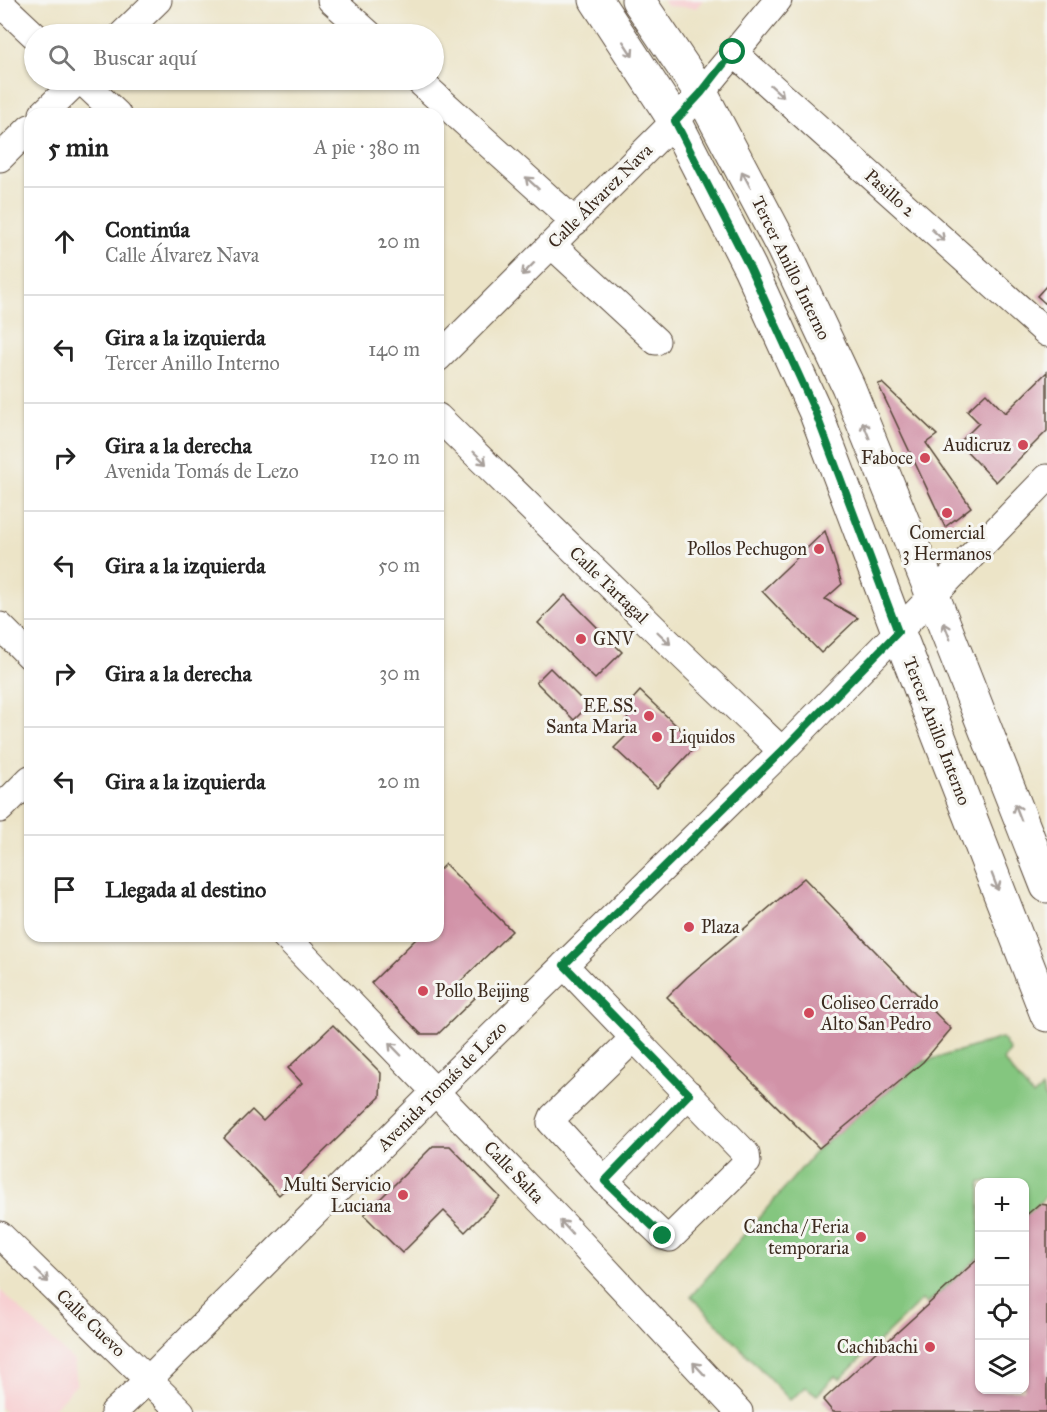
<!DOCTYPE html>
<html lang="es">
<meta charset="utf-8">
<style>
:root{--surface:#fff;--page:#f2f2f2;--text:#222;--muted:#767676;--line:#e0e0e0}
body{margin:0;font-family:"IM FELL Great Primer",serif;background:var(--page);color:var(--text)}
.controls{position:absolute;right:18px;bottom:18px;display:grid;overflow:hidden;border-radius:12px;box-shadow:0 2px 4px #0004}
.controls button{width:54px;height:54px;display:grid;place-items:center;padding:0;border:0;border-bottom:2px solid var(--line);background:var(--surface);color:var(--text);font:30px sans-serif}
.stop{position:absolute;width:18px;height:18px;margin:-14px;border:4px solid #0b8043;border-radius:50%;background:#fff}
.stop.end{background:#0b8043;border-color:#fff;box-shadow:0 2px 6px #0008}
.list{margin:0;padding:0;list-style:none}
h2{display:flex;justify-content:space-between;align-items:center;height:78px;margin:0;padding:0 24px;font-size:26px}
h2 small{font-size:20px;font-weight:400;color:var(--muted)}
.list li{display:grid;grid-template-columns:39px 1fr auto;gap:18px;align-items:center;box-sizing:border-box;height:108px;padding:0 24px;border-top:2px solid var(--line)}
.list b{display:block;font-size:22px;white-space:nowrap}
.list p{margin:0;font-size:20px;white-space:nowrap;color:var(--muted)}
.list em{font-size:20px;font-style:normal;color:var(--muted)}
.icon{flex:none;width:33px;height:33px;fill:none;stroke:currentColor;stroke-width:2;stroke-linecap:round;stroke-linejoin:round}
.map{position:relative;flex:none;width:1047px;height:1412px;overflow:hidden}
.search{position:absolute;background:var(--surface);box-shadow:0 2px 4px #0004;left:24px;top:24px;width:420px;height:66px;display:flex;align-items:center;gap:15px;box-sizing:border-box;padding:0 21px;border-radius:33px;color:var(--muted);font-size:22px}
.panel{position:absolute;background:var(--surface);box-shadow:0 2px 4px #0004;left:24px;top:108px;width:420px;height:834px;border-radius:18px}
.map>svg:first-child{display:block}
</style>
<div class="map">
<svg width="1047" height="1412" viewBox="0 0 1047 1412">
<rect width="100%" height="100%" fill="#f6f6f2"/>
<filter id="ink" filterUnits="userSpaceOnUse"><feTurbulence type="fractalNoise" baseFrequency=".0167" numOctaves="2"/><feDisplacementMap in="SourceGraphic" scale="12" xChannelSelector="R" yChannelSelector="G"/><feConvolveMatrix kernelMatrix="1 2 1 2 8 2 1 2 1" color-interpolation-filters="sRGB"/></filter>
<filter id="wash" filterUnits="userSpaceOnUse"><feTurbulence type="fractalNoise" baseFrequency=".008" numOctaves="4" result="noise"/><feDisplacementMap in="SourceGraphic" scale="24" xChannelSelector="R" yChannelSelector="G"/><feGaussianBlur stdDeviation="1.35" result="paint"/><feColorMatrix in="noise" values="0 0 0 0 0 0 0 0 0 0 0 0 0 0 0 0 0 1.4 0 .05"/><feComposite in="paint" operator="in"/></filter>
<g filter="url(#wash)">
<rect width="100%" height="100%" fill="#ece4c7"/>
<path fill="#f7cfd1" d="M 663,0 L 703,0 L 696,8 L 667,6 Z
M 0,1290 L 74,1361 L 77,1384 L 50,1412 L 5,1412 L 0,1407 Z"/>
<path fill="#84c67f" stroke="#60784e" stroke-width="1.5" d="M 1002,1038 L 1010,1051 L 1003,1060 L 1033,1096 L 1042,1088 L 1047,1103 L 1047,1195 L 1025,1217 L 1024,1182 L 980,1182 L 979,1257 L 927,1304 L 922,1300 L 840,1379 L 835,1376 L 817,1395 L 806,1387 L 790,1400 L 691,1296 L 819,1148 L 923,1062 Z"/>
<g id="blocks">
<path fill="#d192a7" d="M 1047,285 L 1047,305 L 1037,296 Z
M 1047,372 L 1047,431 L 996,482 L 959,443 L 979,423 L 967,411 L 986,393 L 1005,413 Z
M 882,383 L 937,435 L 926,443 L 971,507 L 945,527 L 878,384 Z
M 825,531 L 842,584 L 825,599 L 858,618 L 821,653 L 762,591 Z
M 565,595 L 622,652 L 595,679 L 538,623 Z
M 550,668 L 588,706 L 574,720 L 536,682 Z
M 640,691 L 697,745 L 657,788 L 614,748 L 632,730 L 624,709 Z
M 445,864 L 512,931 L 460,982 L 475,998 L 438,1034 L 421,1034 L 371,983 L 417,938 L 415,936 L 438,936 L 438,871 Z
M 804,878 L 951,1029 L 923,1062 L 819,1148 L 667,997 L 687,977 Z
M 333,1025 L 381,1073 L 380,1097 L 279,1195 L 224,1138 L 252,1110 L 263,1121 L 302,1083 L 288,1068 Z
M 433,1146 L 450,1146 L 500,1197 L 465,1232 L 444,1211 L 402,1253 L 364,1215 Z
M 1039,1204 L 1047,1205 L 1047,1412 L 833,1412 L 823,1400 L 980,1257 L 980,1390 L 1024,1390 L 1024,1217 Z"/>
</g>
</g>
<g filter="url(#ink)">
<use href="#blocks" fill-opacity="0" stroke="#564637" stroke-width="1.5"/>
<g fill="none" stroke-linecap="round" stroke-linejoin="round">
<g stroke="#564637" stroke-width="29">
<path id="minor" d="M 331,0 L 369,34
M 0,3 L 34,35
M 123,34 L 158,0
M 733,52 L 1047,333
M 81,80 L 117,114
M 418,80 L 575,222
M 43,114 L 78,80
M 0,158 L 30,128
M 552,245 L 656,341
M 438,358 L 675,121 L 701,93 L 778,0
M 438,417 L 665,639 L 782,751
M 0,626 L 30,656
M 0,809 L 30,779
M 285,936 L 564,1225 L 739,1412
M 564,965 L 634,1038
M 634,1038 L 746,1154 L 747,1162 L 670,1238 L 663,1236 L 605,1181 L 551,1122 L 553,1117 Z
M 605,1181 L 689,1094
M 0,1235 L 181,1412
M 114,1412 L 148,1380 L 436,1091 L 782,751 L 1047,478"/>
</g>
<g stroke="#564637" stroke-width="35">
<path id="major" d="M 596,0 L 675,121 L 750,268 L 815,411 L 898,631 L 1047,1015
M 638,0 L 701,93 L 783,248 L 848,386 L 933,596 L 1047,886"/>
</g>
<use href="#minor" stroke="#fff" stroke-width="27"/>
<use href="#major" stroke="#fff" stroke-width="33"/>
</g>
<defs><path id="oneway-shaft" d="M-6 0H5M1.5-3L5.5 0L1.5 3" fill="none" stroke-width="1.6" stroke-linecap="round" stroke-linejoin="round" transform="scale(1.5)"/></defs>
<g stroke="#a79f9a">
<use href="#oneway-shaft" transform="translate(628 49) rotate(57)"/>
<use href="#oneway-shaft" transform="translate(777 91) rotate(42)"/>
<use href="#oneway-shaft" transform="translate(746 179) rotate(-118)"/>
<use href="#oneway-shaft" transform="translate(532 183) rotate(-138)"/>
<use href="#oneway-shaft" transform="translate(938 235) rotate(42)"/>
<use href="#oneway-shaft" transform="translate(528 269) rotate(135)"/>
<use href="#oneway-shaft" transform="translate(866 430) rotate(-112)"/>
<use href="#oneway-shaft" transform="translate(480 458) rotate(44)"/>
<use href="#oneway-shaft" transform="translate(947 631) rotate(-111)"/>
<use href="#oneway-shaft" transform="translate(664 638) rotate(44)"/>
<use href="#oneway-shaft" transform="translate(1018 812) rotate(-111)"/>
<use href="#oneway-shaft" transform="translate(995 882) rotate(69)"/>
<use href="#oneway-shaft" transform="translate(395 1049) rotate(-134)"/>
<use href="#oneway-shaft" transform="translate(566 1227) rotate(-133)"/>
<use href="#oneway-shaft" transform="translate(42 1276) rotate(44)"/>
<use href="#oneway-shaft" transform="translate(699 1369) rotate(-133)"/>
</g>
</g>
<g fill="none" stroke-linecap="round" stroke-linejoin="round" filter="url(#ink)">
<path stroke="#0b8043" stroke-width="8" d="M 663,1236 L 605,1181 L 689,1094 L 564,965 L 782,751 L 898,632 L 815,411 L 750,268 L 675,121 L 701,93 L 733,52"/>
</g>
<g fill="#d1495b" stroke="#f6f6f2" stroke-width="2">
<circle cx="1023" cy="445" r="6"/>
<circle cx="925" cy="458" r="6"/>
<circle cx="947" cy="513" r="6"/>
<circle cx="819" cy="549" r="6"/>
<circle cx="581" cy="639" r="6"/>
<circle cx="649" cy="716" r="6"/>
<circle cx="657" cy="737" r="6"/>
<circle cx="689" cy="927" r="6"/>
<circle cx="423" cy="991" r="6"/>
<circle cx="809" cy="1013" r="6"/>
<circle cx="403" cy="1195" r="6"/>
<circle cx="861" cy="1237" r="6"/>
<circle cx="930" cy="1347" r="6"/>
</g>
<g text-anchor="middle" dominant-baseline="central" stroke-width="6" stroke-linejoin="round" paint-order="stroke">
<g font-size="18" fill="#3b2a1e" stroke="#f6f6f2">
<text transform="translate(890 193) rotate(42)">Pasillo 2</text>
<text transform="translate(600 196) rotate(-45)">Calle Álvarez Nava</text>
<text transform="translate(791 268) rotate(64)">Tercer Anillo Interno</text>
<text transform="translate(609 585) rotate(44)">Calle Tartagal</text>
<text transform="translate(937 731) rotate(69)">Tercer Anillo Interno</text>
<text transform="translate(442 1086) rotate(-45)">Avenida Tomás de Lezo</text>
<text transform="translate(514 1172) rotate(46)">Calle Salta</text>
<text transform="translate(91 1323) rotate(44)">Calle Cuevo</text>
</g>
<g font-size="18" fill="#3b2a1e" stroke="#f6f6f2" text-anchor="end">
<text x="1011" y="445">Audicruz</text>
<text x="913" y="458">Faboce</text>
<text x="947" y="533" text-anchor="middle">Comercial<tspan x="947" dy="21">3 Hermanos</tspan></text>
<text x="807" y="549">Pollos Pechugon</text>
<text x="593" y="639" text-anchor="start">GNV</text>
<text x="637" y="706">EE.SS.<tspan x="637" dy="21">Santa Maria</tspan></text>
<text x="669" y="737" text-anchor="start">Liquidos</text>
<text x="701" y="927" text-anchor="start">Plaza</text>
<text x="435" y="991" text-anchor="start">Pollo Beijing</text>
<text x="821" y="1003" text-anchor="start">Coliseo Cerrado<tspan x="821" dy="21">Alto San Pedro</tspan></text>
<text x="391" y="1185">Multi Servicio<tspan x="391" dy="21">Luciana</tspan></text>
<text x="849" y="1227">Cancha / Feria<tspan x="849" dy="21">temporaria</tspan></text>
<text x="918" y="1347">Cachibachi</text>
</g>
</g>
</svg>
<div class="controls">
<button>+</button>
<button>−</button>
<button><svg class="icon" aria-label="locate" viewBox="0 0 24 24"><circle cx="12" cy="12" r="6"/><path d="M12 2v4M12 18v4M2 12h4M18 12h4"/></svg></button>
<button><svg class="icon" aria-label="layers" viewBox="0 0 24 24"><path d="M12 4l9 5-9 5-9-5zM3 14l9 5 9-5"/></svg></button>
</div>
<div class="stop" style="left:733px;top:52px"></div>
<div class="stop end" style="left:663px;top:1236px"></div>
<div class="search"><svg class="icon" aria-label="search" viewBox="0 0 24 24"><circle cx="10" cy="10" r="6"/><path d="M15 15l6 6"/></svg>Buscar aquí</div>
<section class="panel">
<h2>5 min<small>A pie · 380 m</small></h2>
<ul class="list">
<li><svg class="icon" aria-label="ahead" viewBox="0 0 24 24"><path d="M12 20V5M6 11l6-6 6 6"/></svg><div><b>Continúa</b><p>Calle Álvarez Nava</p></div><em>20 m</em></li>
<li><svg class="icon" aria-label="left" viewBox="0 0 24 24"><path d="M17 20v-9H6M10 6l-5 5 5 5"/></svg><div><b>Gira a la izquierda</b><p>Tercer Anillo Interno</p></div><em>140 m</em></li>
<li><svg class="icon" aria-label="right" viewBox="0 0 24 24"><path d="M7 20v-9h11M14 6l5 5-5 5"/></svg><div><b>Gira a la derecha</b><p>Avenida Tomás de Lezo</p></div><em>120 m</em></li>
<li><svg class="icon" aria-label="left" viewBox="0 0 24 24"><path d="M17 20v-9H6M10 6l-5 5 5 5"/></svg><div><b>Gira a la izquierda</b></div><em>50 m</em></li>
<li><svg class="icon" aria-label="right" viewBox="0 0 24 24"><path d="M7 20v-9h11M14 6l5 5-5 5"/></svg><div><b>Gira a la derecha</b></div><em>30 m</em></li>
<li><svg class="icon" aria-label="left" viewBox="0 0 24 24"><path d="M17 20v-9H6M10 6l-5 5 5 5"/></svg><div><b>Gira a la izquierda</b></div><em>20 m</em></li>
<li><svg class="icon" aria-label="arrive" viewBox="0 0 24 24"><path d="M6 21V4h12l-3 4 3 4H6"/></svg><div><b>Llegada al destino</b></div></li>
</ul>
</section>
</div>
